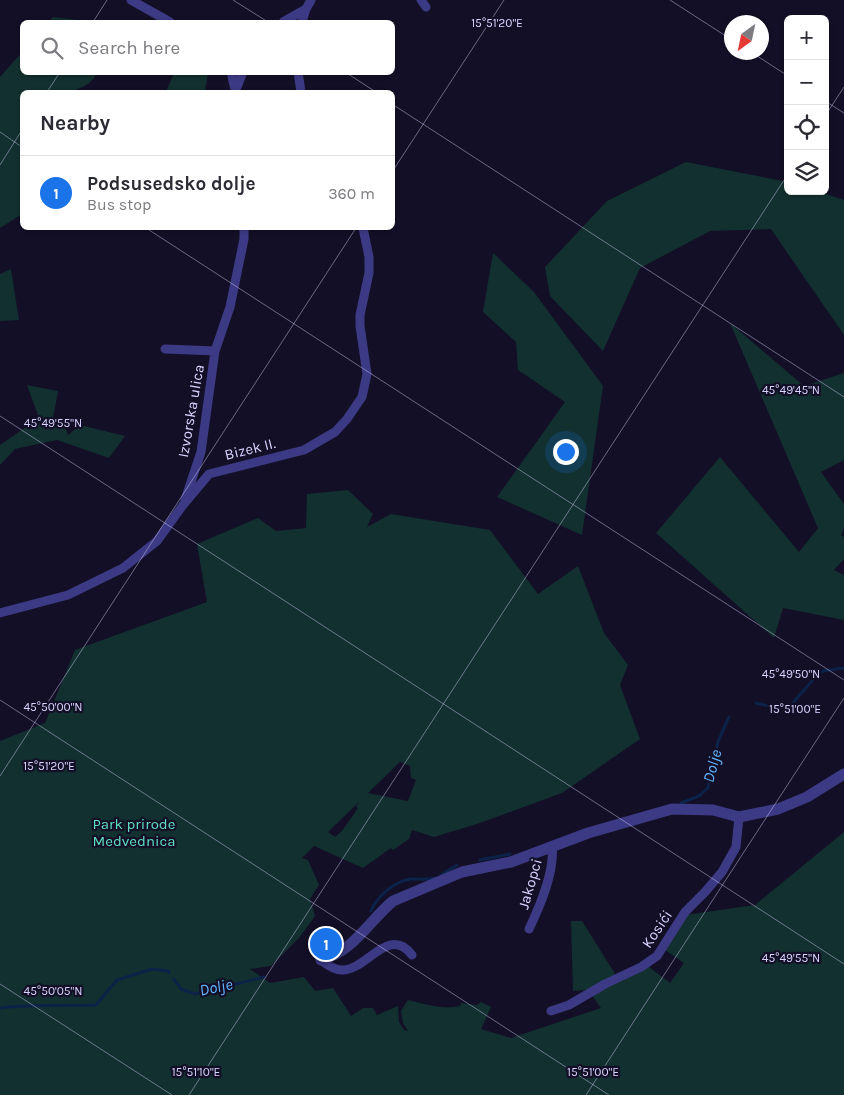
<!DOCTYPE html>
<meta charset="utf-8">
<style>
:root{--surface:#fff;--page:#f2f2f3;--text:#2b2b33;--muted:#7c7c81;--line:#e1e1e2;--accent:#1a73e8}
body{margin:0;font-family:Karla,sans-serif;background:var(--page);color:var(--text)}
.controls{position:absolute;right:15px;top:15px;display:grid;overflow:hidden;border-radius:8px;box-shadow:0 1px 4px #0004}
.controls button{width:45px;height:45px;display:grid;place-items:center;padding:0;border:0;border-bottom:1px solid var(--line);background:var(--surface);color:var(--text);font:25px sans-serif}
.compass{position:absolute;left:724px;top:15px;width:45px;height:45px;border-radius:50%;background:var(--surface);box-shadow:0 1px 4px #0004;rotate:213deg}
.you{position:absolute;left:565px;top:451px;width:18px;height:18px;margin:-12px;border:4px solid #fff;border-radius:50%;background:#1a73e8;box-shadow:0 0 0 8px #1a73e833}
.badge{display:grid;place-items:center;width:32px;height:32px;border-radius:50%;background:var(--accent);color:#fff;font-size:16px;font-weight:700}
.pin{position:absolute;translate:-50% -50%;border:2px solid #fff;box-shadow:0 1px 5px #0006}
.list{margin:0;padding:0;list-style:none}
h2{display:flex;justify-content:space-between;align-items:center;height:65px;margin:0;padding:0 20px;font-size:21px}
h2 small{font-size:16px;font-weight:400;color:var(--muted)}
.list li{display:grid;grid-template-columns:32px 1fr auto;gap:15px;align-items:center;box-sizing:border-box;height:75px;padding:0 20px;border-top:1px solid var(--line)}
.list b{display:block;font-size:19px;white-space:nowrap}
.list p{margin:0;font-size:16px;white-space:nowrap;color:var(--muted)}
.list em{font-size:16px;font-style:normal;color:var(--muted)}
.icon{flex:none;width:28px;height:28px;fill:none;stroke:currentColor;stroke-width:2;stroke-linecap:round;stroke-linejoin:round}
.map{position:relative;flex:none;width:844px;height:1095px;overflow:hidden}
.search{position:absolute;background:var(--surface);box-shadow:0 1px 4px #0004;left:20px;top:20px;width:375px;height:55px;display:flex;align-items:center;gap:12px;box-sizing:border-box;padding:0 18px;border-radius:8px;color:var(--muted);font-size:19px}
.panel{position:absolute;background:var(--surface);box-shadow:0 1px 4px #0004;left:20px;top:90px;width:375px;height:140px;border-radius:8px}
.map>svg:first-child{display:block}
</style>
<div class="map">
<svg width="844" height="1095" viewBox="0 0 844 1095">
<rect width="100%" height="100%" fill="#130f26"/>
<path fill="#12302f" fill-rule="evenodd" d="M 53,17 L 97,22 L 48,22 Z
M 22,52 L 22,72 L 97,73 C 85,98 46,92 22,92 L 22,214 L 0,228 L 0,77 Z
M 174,73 L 208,73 L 205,92 L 166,92 Z
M 686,162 L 788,182 L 788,191 L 816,191 L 844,200 L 844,335 L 771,229 L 710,231 L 640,268 L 603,351 L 550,296 L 545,267 L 607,201 Z
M 493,253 L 534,292 L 603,386 L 582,535 L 497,497 L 565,402 L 518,370 L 516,342 L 483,312 Z
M 11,269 L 19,320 L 0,321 L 0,274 Z
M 730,323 L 804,386 L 844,373 L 844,460 L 821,472 L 844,504 L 844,528 L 841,535 L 844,537 L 844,559 L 834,570 L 844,575 L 844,620 L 783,608 L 774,638 L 656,533 L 720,457 L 799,552 L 818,528 Z
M 27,385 L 58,391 L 53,418 L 64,422 L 68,435 L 80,425 L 125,436 L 109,458 L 57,440 L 15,449 L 0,465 L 0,445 L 39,418 Z
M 348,490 L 373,514 L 367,527 L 391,514 L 490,530 L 538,594 L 578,566 L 604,633 L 628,665 L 620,685 L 640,739 L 562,793 L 477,824 L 434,837 L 412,830 L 409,839 L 393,850 L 391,848 L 363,868 L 314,846 L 302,858 L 308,860 L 319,885 L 310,899 L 315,916 L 299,938 L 271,966 L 250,969 L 270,983 L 304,977 L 315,991 L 333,988 L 351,1016 L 363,1008 L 373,1008 L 377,1015 L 398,1006 L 399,1022 L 404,1030 L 408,1031 L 403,1023 L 401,1011 L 408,1000 C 424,1004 444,1010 460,1006 L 461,1003 L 477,1005 L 481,1002 L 491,1007 L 481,1029 L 511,1038 L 601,1008 L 591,994 L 648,966 L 670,983 L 684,963 L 665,950 L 685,915 L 755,905 L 844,832 L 844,1095 L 0,1095 L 0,741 L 45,723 L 75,650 L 207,602 L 197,544 L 258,518 L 276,531 L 306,528 L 307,494 ZM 400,762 L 410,766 L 411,778 L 416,780 L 408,801 L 368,793 ZM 359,802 L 356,807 L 358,808 L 342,831 L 335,837 L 328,832 Z
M 571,921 L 582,921 L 617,977 L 587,990 L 573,991 Z"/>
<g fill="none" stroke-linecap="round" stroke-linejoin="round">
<path stroke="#0c2248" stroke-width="3" d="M 756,703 L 776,708 L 792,704 L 818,674 L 823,671 L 844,668
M 681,803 L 699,796 L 708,788 L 712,763 L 719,739 L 729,717
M 480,860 L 510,854
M 441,875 L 457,865
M 371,911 C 377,896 395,881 411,879 C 419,879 427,880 435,878
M 174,979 L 181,989 L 195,994 L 264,977
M 0,1008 C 32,1004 64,1006 96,1005 L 117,980 L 152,969 L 168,971 L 169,973"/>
<path stroke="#3d3a85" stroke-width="9" d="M 131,0 L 170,22
M 421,0 L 426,7
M 283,22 L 306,9
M 302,22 L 306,9 L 311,0
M 231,72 L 235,90
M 298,72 L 301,92
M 235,92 L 243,72
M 165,349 L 215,351
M 185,500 L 201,452 L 215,351 L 230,307 L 244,239 L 244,228
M 0,613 L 68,595 L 123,568 L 157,541 L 183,505 L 209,474 L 304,450 L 335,432 L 347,419 L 362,397 L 367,374 L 360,326 L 360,315 L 369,273 L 369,257 L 363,228
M 529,929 C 540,906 555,872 552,846
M 321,960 C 327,965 334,970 342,970 C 366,971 389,924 412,955
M 551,1011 L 569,1005 L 605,984 L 641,967 L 657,956 L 685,912 L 705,892 L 722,872 L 736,847 L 739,817"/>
<path stroke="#3d3a85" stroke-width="11" d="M 321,960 C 354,951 368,922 393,901 L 462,872 L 511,862 L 588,833 L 672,809 L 713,810 L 739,817 L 778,809 L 807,797 L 844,774"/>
</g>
<path fill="none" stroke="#d9d4ff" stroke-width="1" stroke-opacity="0.45" d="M 233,0 L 268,22M 670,0 L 732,40M 93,22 L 107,0M 751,52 L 788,76M 345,72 L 376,92M 47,92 L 60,72M 825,101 L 844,113M 392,104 L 844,397M 825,116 L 844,87M 0,132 L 22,147M 0,165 L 22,130M 392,172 L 504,0M 146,228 L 844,680M 0,416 L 844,964M 0,700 L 609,1095M 0,776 L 356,228M 0,984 L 172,1095M 189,1095 L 788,174M 586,1095 L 844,698"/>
<g text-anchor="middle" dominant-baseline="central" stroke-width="4.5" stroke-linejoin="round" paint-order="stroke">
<g font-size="15" fill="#d9d4ff" stroke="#130f26">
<text transform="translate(191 411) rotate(-80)">Izvorska ulica</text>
<text transform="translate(250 449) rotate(-14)">Bizek II.</text>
<text transform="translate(530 884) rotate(-74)">Jakopci</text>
<text transform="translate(657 929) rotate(-56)">Kosići</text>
</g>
<g font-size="15" fill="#5fe0c0" stroke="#130f26">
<text x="134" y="824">Park prirode<tspan x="134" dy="17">Medvednica</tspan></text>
</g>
<g font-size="16" font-style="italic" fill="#62b6ff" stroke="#130f26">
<text transform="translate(712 766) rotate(-75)">Dolje</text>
<text transform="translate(216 987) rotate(-12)">Dolje</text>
</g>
</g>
<g font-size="12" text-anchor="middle" fill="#d9d4ff" stroke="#130f26" stroke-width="4.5" stroke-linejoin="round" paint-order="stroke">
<text x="497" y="27">15°51'20"E</text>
<text x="791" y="394">45°49'45"N</text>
<text x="53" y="427">45°49'55"N</text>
<text x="791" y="678">45°49'50"N</text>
<text x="53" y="711">45°50'00"N</text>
<text x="795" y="713">15°51'00"E</text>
<text x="49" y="770">15°51'20"E</text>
<text x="791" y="962">45°49'55"N</text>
<text x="53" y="995">45°50'05"N</text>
<text x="196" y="1076">15°51'10"E</text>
<text x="593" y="1076">15°51'00"E</text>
</g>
</svg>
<div class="controls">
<button>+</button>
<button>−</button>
<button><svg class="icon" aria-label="locate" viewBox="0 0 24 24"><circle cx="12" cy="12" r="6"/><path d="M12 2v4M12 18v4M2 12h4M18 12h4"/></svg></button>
<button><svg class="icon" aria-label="layers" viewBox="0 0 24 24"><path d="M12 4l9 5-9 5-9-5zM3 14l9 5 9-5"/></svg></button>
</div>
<svg class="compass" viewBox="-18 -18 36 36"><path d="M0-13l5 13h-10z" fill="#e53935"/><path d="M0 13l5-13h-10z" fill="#7c7c81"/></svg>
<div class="you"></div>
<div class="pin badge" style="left:326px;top:944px">1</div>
<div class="search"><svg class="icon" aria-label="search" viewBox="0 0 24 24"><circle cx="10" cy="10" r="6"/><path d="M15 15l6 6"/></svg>Search here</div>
<section class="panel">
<h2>Nearby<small></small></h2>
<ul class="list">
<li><span class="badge">1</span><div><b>Podsusedsko dolje</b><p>Bus stop</p></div><em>360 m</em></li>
</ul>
</section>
</div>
